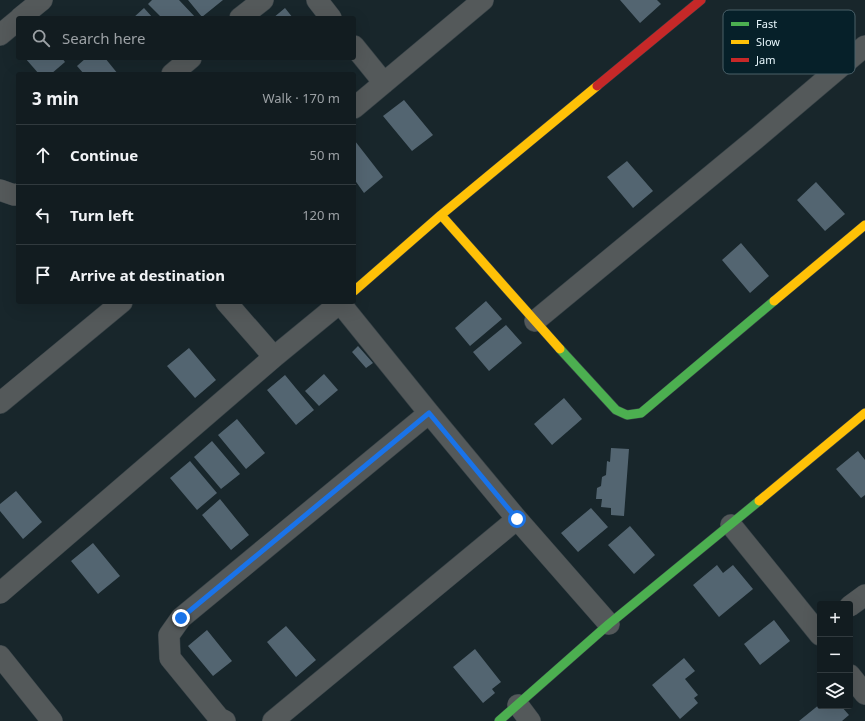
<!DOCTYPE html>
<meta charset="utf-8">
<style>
:root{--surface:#121c20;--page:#1b2529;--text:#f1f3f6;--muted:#9ca1a5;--line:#313a3e}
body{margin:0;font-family:"Noto Sans",sans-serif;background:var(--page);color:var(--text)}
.controls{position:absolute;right:12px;bottom:12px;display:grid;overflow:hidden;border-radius:4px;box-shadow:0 4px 16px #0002}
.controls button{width:36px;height:36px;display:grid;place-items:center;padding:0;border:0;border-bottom:1px solid var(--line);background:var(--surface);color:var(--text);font:20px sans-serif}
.stop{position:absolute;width:12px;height:12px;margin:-9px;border:3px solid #1a73e8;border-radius:50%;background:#fff}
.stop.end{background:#1a73e8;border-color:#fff;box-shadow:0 1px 4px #0008}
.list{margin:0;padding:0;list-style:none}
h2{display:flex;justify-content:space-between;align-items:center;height:52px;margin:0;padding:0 16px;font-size:17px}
h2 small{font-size:13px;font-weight:400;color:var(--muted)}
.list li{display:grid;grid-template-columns:26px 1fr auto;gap:12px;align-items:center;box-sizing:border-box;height:60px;padding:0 16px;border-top:1px solid var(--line)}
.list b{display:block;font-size:15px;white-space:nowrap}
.list em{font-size:13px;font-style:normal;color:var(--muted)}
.icon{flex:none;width:22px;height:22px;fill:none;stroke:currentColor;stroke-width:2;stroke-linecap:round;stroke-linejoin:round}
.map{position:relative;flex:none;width:865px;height:721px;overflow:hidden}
.search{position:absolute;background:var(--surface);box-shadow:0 4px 16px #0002;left:16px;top:16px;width:340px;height:44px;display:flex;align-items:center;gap:10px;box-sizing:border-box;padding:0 14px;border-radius:4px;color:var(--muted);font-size:15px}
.panel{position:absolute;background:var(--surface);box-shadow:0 4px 16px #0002;left:16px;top:72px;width:340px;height:232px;border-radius:4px}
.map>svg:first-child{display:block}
</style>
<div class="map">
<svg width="865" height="721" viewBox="0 0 865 721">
<rect width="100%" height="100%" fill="#18262b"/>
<path fill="#536571" d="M 152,0 L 179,0 L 196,18 L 162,18 L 148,4 Z
M 188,0 L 223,0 L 202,17 Z
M 620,0 L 657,0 L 661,4 L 640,23 Z
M 144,8 L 153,18 L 133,18 Z
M 285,8 L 293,18 L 273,18 Z
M 25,58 L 62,58 L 65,62 L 51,74 L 39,74 Z
M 86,58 L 105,58 L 118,74 L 84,74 L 77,66 Z
M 404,100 L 433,135 L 412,151 L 383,116 Z
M 355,141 L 383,177 L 364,193 L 354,179 L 354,142 Z
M 627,161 L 653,191 L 633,208 L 607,177 Z
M 816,182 L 845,214 L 825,231 L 797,200 Z
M 741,243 L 769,276 L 750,293 L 722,260 Z
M 486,301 L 502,319 L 470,346 L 455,328 Z
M 506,325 L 522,343 L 489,371 L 473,352 Z
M 358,346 L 373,363 L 366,368 L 352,352 Z
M 189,348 L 216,380 L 195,398 L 167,366 Z
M 324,374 L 338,390 L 319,406 L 305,391 Z
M 285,375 L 314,410 L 296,425 L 267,390 Z
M 564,398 L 582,419 L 552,445 L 534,424 Z
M 237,419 L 265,453 L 246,469 L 218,435 Z
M 212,441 L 240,474 L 221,489 L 194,457 Z
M 611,448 L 629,449 L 624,516 L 611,515 L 611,508 L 601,507 L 602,499 L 596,499 L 597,488 L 601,486 L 602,477 L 606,475 L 607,461 L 610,462 Z
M 858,451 L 865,460 L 865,495 L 861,498 L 836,469 Z
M 190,461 L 217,493 L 197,510 L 170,478 Z
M 16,491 L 42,522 L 23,539 L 0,511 L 0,504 Z
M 220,499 L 249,535 L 231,550 L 202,515 Z
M 591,508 L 608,527 L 578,552 L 561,533 Z
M 630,526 L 655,555 L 634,574 L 608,545 Z
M 93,543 L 120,576 L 98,594 L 71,561 Z
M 717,565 L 723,573 L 733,565 L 753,589 L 719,617 L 693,585 Z
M 774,620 L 790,641 L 760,665 L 744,644 Z
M 286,626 L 316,660 L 296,677 L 267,642 Z
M 207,630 L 232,661 L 213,676 L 188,646 Z
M 475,649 L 501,682 L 492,689 L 495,693 L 483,703 L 453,667 Z
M 684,658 L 695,671 L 685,679 L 698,695 L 694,698 L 698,703 L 680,719 L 652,685 Z
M 820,704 L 820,706 L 841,706 L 849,715 L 842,721 L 799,721 Z"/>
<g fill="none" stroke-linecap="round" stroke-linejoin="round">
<g stroke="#374247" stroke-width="22">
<path id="street" d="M 317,0 L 331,18
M 20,18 L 42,0
M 240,18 L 263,0
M 0,35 L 18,20
M 354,46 L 384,83
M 172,74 L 191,58
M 354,108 L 483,0
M 0,190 L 14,195 L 18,194
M 226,302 L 274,357
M 340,303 L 429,413 L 517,519 L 609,624
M 535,321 L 759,136 L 865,46
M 0,403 L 122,302
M 731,525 L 820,635
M 0,593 L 274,357 L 341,302
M 850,606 L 865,595
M 0,656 L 52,721
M 850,675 L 865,694
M 518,705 L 530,721
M 225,721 L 219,718 L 170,658 L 169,635 L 181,618 L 429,413
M 273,721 L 517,519"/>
</g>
<g stroke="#374247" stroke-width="10">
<path id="fast" d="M 560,349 L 616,410 L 627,415 L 641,413 L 774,301
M 499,721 L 609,624 L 759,501"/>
</g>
<g stroke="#374247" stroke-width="10">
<path id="slow" d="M 441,215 L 560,349
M 354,291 L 441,215 L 597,86
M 774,301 L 865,225
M 759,501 L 865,413"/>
</g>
<g stroke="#374247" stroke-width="10">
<path id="jam" d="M 597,86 L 701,0"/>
</g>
<use href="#street" stroke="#54595a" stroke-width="21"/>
<use href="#fast" stroke="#4caf50" stroke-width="9"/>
<use href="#slow" stroke="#ffc107" stroke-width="9"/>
<use href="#jam" stroke="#c62828" stroke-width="9"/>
</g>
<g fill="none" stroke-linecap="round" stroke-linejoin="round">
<path stroke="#1a73e8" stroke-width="5" d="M 181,618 L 429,413 L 517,519"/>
</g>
<rect x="723" y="10" width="132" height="64" rx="6" fill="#062029" stroke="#4a6069" stroke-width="1"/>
<rect x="731" y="22" width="18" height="4" fill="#4caf50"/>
<rect x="731" y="40" width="18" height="4" fill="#ffc107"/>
<rect x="731" y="58" width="18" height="4" fill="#c62828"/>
<g font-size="11" fill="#e8f7fd">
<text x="756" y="28">Fast</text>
<text x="756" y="46">Slow</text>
<text x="756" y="64">Jam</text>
</g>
</svg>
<div class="controls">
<button>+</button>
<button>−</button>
<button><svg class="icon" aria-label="layers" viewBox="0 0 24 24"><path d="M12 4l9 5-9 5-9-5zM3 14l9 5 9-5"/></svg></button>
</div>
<div class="stop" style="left:517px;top:519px"></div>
<div class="stop end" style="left:181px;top:618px"></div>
<div class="search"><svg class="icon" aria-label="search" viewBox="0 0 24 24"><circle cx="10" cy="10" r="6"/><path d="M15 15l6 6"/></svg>Search here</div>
<section class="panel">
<h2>3 min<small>Walk · 170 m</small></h2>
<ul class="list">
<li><svg class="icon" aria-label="ahead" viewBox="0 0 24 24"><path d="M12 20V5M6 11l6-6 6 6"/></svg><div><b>Continue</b></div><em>50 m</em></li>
<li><svg class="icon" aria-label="left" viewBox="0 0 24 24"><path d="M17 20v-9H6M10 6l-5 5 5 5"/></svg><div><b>Turn left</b></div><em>120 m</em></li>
<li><svg class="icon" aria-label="arrive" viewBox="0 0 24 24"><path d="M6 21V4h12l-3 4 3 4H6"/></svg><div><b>Arrive at destination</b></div></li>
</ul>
</section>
</div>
